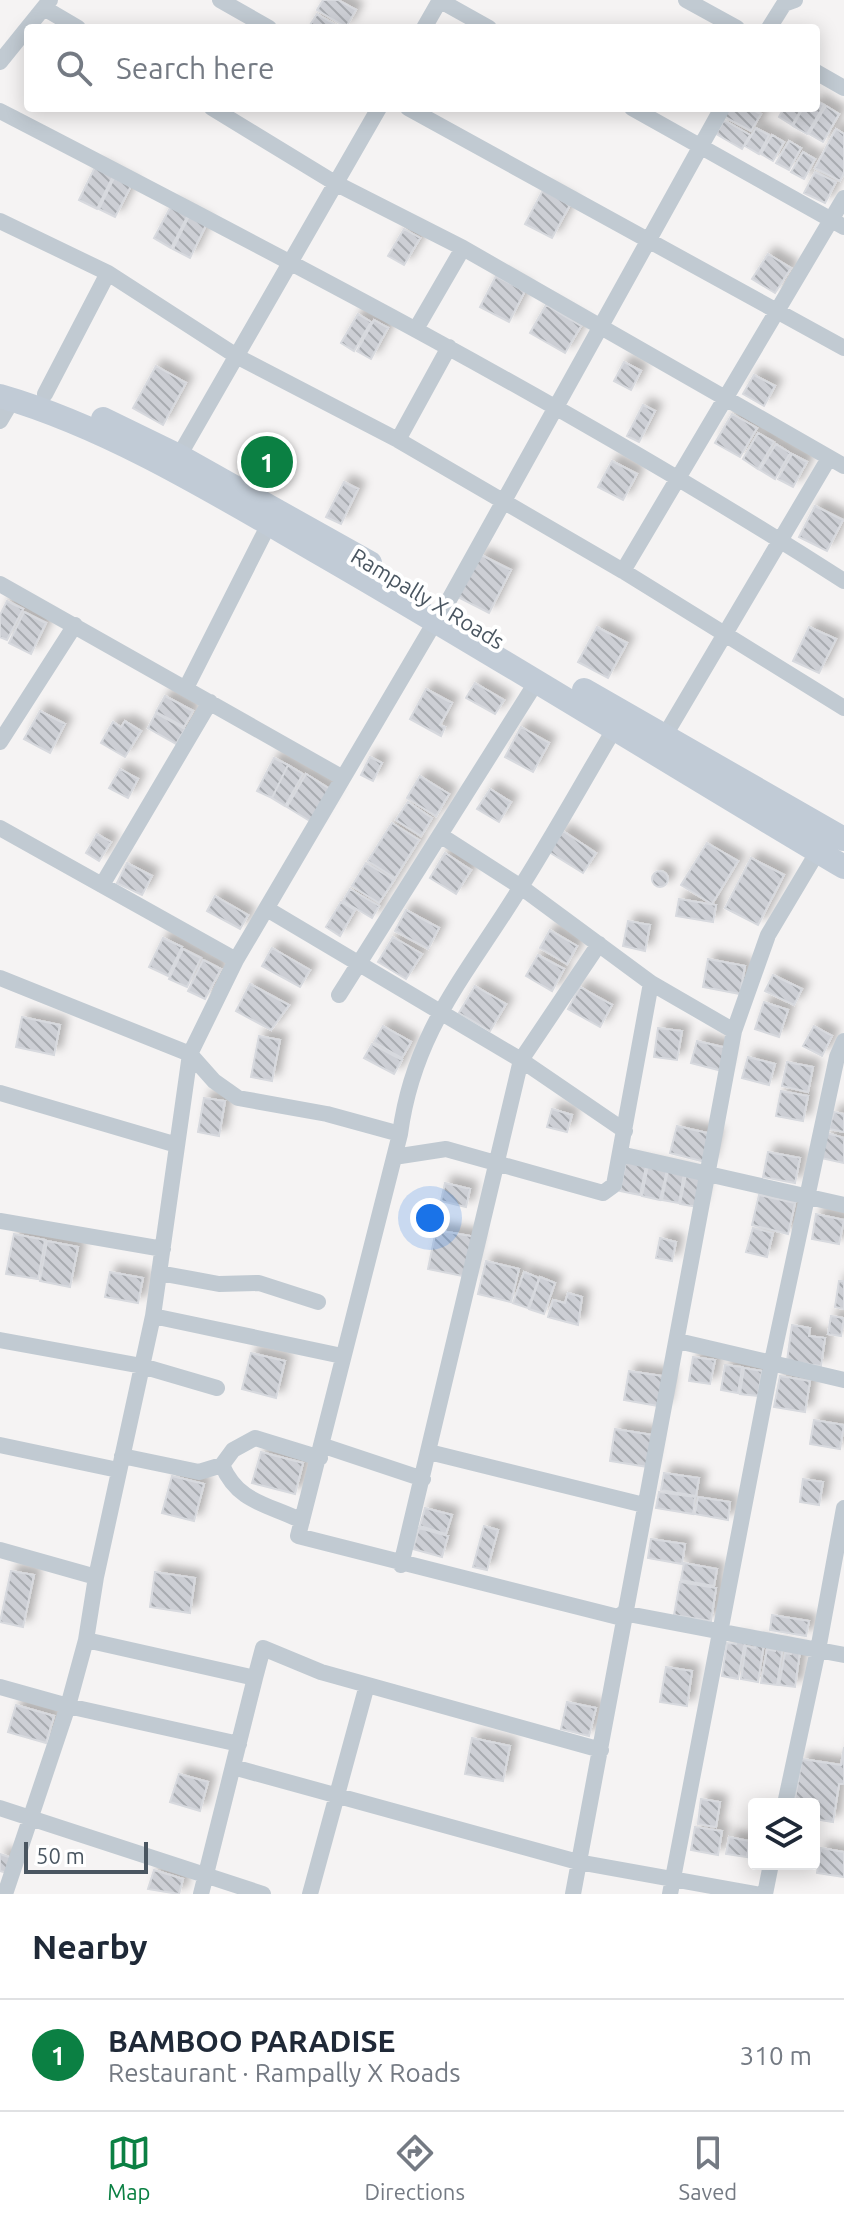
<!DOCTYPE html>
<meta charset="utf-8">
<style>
:root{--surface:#fff;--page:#f6f6f7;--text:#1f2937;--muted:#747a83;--line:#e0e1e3;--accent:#0b8043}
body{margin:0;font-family:Ubuntu,sans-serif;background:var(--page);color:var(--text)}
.controls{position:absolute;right:24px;bottom:24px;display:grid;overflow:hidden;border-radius:8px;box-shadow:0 4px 20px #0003}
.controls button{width:72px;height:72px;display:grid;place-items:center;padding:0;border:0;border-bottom:2px solid var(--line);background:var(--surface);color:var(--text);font:40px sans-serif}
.scale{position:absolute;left:24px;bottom:20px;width:124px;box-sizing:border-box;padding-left:8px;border:4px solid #4a5661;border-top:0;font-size:22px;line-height:28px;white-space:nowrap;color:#4a5661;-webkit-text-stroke:6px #fff;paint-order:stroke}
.you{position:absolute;left:430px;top:1218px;width:28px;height:28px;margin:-20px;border:6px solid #fff;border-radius:50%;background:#1a73e8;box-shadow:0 0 0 12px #1a73e833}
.badge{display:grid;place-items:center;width:52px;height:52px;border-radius:50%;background:var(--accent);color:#fff;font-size:26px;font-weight:700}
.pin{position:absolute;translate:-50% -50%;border:4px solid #fff;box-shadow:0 2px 8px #0006}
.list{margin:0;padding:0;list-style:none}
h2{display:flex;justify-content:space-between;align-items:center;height:104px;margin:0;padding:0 32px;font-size:34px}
h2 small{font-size:26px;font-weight:400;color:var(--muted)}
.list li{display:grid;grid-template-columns:52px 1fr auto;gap:24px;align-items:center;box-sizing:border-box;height:112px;padding:0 32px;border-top:2px solid var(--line)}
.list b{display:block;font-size:30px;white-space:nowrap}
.list p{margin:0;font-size:26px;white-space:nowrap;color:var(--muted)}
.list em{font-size:26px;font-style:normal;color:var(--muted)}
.icon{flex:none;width:44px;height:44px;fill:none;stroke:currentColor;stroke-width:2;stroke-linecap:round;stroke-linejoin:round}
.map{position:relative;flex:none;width:844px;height:1894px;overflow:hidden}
.search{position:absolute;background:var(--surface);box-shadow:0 4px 20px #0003;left:24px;right:24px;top:24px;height:88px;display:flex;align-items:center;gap:20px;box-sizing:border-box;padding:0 28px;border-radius:8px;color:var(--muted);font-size:30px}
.sheet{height:216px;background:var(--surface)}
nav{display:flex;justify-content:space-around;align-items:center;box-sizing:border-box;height:112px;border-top:2px solid var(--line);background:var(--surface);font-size:22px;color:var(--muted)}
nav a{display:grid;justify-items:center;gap:4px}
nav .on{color:var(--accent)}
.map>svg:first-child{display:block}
</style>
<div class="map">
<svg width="844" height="1894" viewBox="0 0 844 1894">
<defs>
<pattern id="building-back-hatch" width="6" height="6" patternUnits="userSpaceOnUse" patternTransform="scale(2)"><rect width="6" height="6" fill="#cdcfd5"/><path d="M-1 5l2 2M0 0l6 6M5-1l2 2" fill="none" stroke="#a8abb0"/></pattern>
<filter id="shadow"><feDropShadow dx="7" dy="-7" stdDeviation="4" flood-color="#0004"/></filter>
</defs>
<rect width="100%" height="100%" fill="#f5f3f3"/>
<path fill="url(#building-back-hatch)" stroke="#d7d9de" stroke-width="2" filter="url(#shadow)" d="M 323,0 L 338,0 L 356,10 L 346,27 L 317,10 Z
M 317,14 L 341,28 L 308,28 Z
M 816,101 L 824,105 L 807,134 L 793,126 L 803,108 L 816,108 Z
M 826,106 L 839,114 L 823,142 L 809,134 Z
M 727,108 L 749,108 L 761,114 L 751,131 L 723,116 Z
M 784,108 L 802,108 L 792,125 L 779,117 Z
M 724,120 L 750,135 L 742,149 L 716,134 Z
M 756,128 L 769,135 L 759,154 L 745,146 Z
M 836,129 L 844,134 L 844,173 L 840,181 L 815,168 Z
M 772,135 L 784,142 L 773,161 L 761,154 Z
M 789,141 L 801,148 L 789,170 L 776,163 Z
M 803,152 L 815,159 L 804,179 L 791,172 Z
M 95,167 L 113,176 L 97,209 L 79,200 Z
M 815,172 L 836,182 L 825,203 L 804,193 Z
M 114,178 L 131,186 L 115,217 L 99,209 Z
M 543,190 L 570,205 L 552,238 L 525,224 Z
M 171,206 L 188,215 L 171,248 L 154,238 Z
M 189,216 L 206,225 L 190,258 L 173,249 Z
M 404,229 L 420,238 L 404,265 L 388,256 Z
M 768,254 L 791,268 L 775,293 L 752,279 Z
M 496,276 L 525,291 L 509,322 L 480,307 Z
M 546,305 L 581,326 L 565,353 L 530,333 Z
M 358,314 L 371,322 L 354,351 L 341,343 Z
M 374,320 L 388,328 L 371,359 L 357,351 Z
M 624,362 L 641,371 L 631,390 L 614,381 Z
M 156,366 L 186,383 L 163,425 L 133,408 Z
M 754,375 L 775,386 L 764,406 L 743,394 Z
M 643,405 L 655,411 L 639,442 L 627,436 Z
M 732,414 L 757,428 L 740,457 L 715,443 Z
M 758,433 L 774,442 L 758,469 L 743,459 Z
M 776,444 L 790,453 L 775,479 L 760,470 Z
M 792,454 L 807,462 L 793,487 L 778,479 Z
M 612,461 L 637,474 L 623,500 L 598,487 Z
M 344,482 L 358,489 L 341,524 L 326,517 Z
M 815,506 L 843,520 L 827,551 L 799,537 Z
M 481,555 L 511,570 L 489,613 L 458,597 Z
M 7,601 L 23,609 L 7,640 L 0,637 L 0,615 Z
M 24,612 L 46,623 L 31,654 L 9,643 Z
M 597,627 L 627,643 L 608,678 L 578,662 Z
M 809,627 L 836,639 L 819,673 L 793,661 Z
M 475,683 L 504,700 L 495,714 L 466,698 Z
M 426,689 L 452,703 L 440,725 L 445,727 L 441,736 L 410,719 Z
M 165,696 L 193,711 L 184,727 L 156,712 Z
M 40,711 L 65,724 L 50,753 L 24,739 Z
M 156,713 L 185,729 L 176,744 L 148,728 Z
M 125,721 L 141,731 L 125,757 L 101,743 L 113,722 L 121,727 Z
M 521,727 L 549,743 L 533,772 L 505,757 Z
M 370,757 L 382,763 L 373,781 L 361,775 Z
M 274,758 L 288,765 L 272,798 L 257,791 Z
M 288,765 L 303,774 L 285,806 L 272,798 Z
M 120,769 L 138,779 L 128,798 L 109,788 Z
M 306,774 L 333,791 L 313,823 L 287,807 Z
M 420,776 L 449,794 L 436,816 L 407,798 Z
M 490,789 L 511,802 L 499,822 L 477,809 Z
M 408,802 L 432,818 L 421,836 L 396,820 Z
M 392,823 L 419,840 L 395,878 L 368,861 Z
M 563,831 L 596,853 L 583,873 L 549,852 Z
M 97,834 L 111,842 L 99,861 L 86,853 Z
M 707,843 L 738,861 L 712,904 L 681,885 Z
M 445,853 L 471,870 L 456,894 L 430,878 Z
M 751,858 L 784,875 L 758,925 L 725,908 Z
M 127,863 L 152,876 L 142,895 L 117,883 Z
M 366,863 L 394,880 L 379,903 L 352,886 Z
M652 879a8 8 0 1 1 16 0a8 8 0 1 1-16 0Z
M 350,889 L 379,906 L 372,918 L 343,901 Z
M 215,896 L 248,915 L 240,929 L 207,911 Z
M 679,899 L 716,905 L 713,922 L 676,916 Z
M 341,902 L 355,910 L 340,936 L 326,927 Z
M 406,910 L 439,928 L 428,949 L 395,931 Z
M 628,921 L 650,925 L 645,951 L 623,946 Z
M 550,930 L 577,946 L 567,964 L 540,948 Z
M 393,937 L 422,954 L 406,979 L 378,962 Z
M 163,938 L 182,947 L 168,976 L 149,967 Z
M 272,948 L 310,970 L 300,987 L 262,966 Z
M 183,949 L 201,958 L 187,987 L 169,979 Z
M 538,955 L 564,969 L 552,991 L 526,976 Z
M 708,959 L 745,966 L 740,994 L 703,987 Z
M 203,960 L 221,969 L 205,999 L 188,991 Z
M 773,975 L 802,989 L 794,1005 L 765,991 Z
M 250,984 L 289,1005 L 271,1030 L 236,1011 Z
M 475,986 L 506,1004 L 490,1031 L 459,1013 Z
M 580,987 L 612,1005 L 600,1027 L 568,1009 Z
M 764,1002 L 788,1010 L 779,1037 L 755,1029 Z
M 22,1017 L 60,1025 L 54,1055 L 16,1047 Z
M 383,1026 L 411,1042 L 402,1058 L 374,1042 Z
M 814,1026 L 832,1036 L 822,1056 L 803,1046 Z
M 658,1028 L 682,1031 L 677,1060 L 654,1057 Z
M 259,1036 L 280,1040 L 272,1081 L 251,1077 Z
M 697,1041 L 727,1048 L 722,1071 L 691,1063 Z
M 372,1044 L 402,1060 L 394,1074 L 364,1058 Z
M 748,1057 L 775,1064 L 769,1085 L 742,1078 Z
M 787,1062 L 813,1067 L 808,1092 L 782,1086 Z
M 781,1091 L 808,1096 L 803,1121 L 776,1116 Z
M 204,1098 L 225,1101 L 219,1136 L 198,1132 Z
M 552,1109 L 572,1115 L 567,1132 L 547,1127 Z
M 834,1112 L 844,1114 L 844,1132 L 829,1129 Z
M 677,1126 L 716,1135 L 709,1163 L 670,1153 Z
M 827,1133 L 844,1138 L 844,1163 L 821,1158 Z
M 768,1152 L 800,1158 L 795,1183 L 763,1177 Z
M 626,1162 L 646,1166 L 640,1195 L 620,1191 Z
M 648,1166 L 667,1170 L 660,1200 L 642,1196 Z
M 668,1170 L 684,1173 L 679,1203 L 662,1200 Z
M 686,1175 L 704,1179 L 698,1207 L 680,1204 Z
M 445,1183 L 470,1189 L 466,1207 L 441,1201 Z
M 759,1195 L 795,1203 L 788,1234 L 752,1225 Z
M 816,1214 L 844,1220 L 839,1244 L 812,1239 Z
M 753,1228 L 773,1233 L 767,1257 L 746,1252 Z
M 436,1230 L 476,1237 L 468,1277 L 428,1269 Z
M 14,1234 L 45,1240 L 38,1279 L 6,1274 Z
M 660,1238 L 676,1242 L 672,1261 L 656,1258 Z
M 47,1241 L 78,1247 L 70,1287 L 40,1281 Z
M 486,1261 L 519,1269 L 511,1302 L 478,1294 Z
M 110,1272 L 143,1278 L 138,1303 L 105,1297 Z
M 524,1272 L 539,1278 L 528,1308 L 513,1303 Z
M 540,1277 L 555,1283 L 544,1314 L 529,1309 Z
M 839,1281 L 844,1281 L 844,1309 L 835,1307 Z
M 568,1293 L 582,1297 L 578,1325 L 548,1317 L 553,1300 L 565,1303 Z
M 831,1316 L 844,1318 L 841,1336 L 828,1334 Z
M 792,1325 L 810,1328 L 809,1336 L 825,1338 L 821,1366 L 787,1361 Z
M 251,1353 L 285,1361 L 276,1398 L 242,1389 Z
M 693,1357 L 715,1360 L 710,1384 L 689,1381 Z
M 725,1365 L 742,1367 L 738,1393 L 721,1390 Z
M 744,1368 L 762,1371 L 758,1396 L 740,1394 Z
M 629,1371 L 669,1377 L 664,1407 L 624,1400 Z
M 780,1376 L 810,1381 L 805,1412 L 774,1407 Z
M 814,1420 L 844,1425 L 840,1449 L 810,1444 Z
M 615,1429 L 653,1435 L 648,1467 L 610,1461 Z
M 261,1452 L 303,1463 L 295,1494 L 252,1483 Z
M 664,1473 L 699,1478 L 696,1496 L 661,1490 Z
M 172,1476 L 204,1484 L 194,1521 L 162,1513 Z
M 803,1479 L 823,1482 L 819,1505 L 800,1502 Z
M 659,1492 L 695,1497 L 693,1514 L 656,1508 Z
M 698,1497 L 730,1502 L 728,1520 L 695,1514 Z
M 425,1508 L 452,1515 L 446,1534 L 420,1526 Z
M 484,1526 L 498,1530 L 487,1570 L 473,1567 Z
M 419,1528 L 448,1536 L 442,1557 L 413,1549 Z
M 651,1539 L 685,1544 L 682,1564 L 648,1558 Z
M 684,1563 L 717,1569 L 714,1586 L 681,1580 Z
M 11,1571 L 34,1575 L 23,1627 L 0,1622 Z
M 155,1572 L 195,1578 L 190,1613 L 150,1607 Z
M 680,1582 L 716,1588 L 711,1621 L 674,1615 Z
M 772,1615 L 809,1621 L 806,1636 L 770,1630 Z
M 737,1640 L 745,1641 L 738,1679 L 722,1676 L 727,1643 L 736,1644 Z
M 756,1642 L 764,1643 L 758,1682 L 741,1679 L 746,1646 L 755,1648 Z
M 775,1646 L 783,1647 L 777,1685 L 761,1683 L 767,1649 L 775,1651 Z
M 792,1650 L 800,1651 L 795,1687 L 779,1685 L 785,1653 L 791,1654 Z
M 666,1667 L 692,1671 L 687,1706 L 660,1702 Z
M 567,1702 L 596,1708 L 589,1736 L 561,1729 Z
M 16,1705 L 54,1716 L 46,1743 L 8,1732 Z
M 472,1738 L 510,1746 L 503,1781 L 465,1774 Z
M 844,1747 L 844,1784 L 839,1784 L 833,1822 L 814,1819 L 814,1804 L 794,1804 L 802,1759 L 841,1765 Z
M 179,1774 L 208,1782 L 200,1811 L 170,1802 Z
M 701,1799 L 720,1802 L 716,1827 L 698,1824 Z
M 695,1827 L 722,1831 L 718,1855 L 691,1850 Z
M 729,1837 L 749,1841 L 747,1857 L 726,1854 Z
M 821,1848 L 844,1852 L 844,1877 L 817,1873 Z
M 0,1854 L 12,1858 L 7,1873 L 0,1871 Z
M 154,1870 L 183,1879 L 179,1894 L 148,1889 Z"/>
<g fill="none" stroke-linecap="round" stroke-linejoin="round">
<path stroke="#c1cad2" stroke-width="16" d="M 220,0 L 269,28
M 439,0 L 489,28
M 686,0 L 737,28
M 44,8 L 78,28
M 424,28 L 440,0
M 769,28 L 784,4 L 795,0
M 0,62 L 50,0
M 816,72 L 844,88
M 212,108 L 335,183 L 463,248 L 844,466
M 408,108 L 844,348
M 632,108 L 844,227
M 0,111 C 286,259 573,407 844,581
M 0,221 L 108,273 L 238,357 L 398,440 L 623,571 L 844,708
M 416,329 L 463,248
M 45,394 L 108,273
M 0,421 L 13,399
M 398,440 L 449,347
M 179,456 L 379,108
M 623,571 L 844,198
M 0,584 L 343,778
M 445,607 L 722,108
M 186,688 L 269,524
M 615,728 C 584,780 554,834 522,885 C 469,972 414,1029 400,1134 L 298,1536 L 622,1618
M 664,737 L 829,458
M 0,742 L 75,625
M 0,828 L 236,960
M 440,835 L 521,887 L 651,983 L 734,1031
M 102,885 L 210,702
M 267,909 L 521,1060 L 625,1131
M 0,978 L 190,1054 L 214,1081 L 238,1098 L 327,1114 L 400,1134
M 339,995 L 537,681
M 0,1093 L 177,1145
M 620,1154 L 844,1205
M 394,1157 L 446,1149 L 603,1193 L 614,1185 L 651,983
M 0,1221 L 163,1249
M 159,1273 L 219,1284 L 259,1283 L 318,1302
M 153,1316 L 342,1356
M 0,1340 L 142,1366 L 217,1388
M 678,1341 L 844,1380
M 0,1445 L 118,1470
M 321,1445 L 423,1479
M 429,1452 L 644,1505
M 122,1456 L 199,1472 L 222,1465 L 233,1450 L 255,1438 L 320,1458
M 222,1465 C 238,1503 268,1504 302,1521
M 0,1550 L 96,1577
M 401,1565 L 521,1060 L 599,944
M 623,1613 L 844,1655
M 86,1640 L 255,1678 L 263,1648 L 321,1672 L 601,1750
M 0,1687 L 68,1706 L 239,1744
M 233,1767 L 578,1862 L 756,1894
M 785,1804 L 818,1650 L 844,1508
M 0,1808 L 263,1894
M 5,1894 L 68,1706 L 86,1640 L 96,1577 L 153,1316 L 190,1054 L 236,960 L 436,620
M 201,1894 L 255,1678
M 310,1894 L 367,1685
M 573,1894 L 734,1031 L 768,935 L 818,851
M 670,1894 L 771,1366 L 837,1057 L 844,1041
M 765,1894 L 771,1864"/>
<path stroke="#c1cbd6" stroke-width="24" d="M 0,396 C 108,427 217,494 314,550 C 493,653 667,762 844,867
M 103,419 L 179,456 L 370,563
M 584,690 L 844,839"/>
</g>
<g text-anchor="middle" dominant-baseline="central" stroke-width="8" stroke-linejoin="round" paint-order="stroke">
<g font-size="22" fill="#4a5661" stroke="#fff">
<text transform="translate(428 598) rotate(31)">Rampally X Roads</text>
</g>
</g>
</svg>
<div class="controls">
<button><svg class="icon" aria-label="layers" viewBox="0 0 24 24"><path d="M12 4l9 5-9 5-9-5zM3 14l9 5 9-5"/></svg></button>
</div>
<div class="scale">50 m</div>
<div class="you"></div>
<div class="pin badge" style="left:267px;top:462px">1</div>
<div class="search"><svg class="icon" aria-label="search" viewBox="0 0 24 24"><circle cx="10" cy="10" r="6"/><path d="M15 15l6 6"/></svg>Search here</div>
</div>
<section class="sheet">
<h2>Nearby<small></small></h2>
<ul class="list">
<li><span class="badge">1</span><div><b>BAMBOO PARADISE</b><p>Restaurant · Rampally X Roads</p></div><em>310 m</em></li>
</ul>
</section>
<nav>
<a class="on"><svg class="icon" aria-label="map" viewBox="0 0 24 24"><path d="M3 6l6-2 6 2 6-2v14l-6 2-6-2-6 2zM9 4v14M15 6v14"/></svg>Map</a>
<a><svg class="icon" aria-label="directions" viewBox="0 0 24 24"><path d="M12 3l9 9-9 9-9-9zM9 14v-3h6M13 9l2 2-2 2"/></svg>Directions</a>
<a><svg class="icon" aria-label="saved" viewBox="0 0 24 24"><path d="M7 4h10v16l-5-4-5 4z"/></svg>Saved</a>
</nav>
